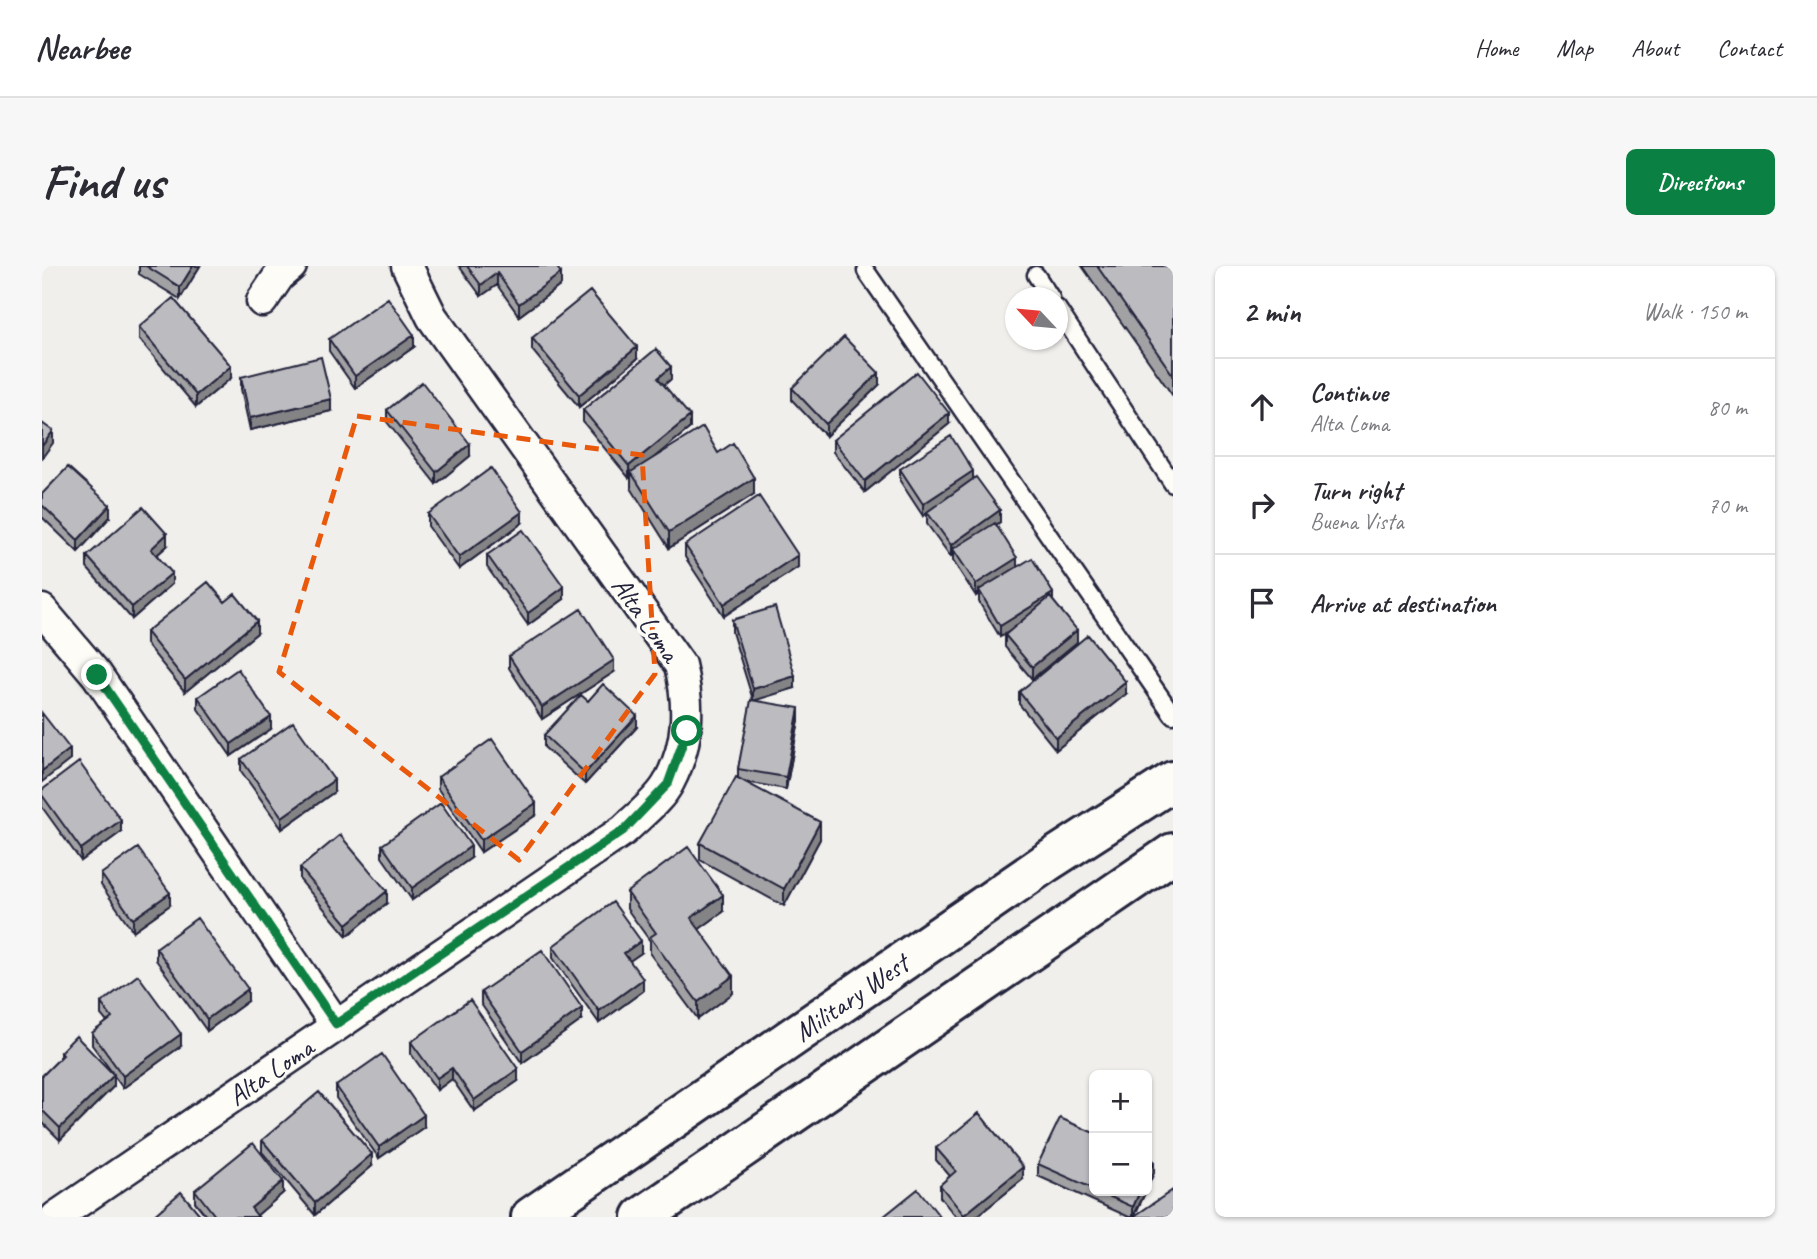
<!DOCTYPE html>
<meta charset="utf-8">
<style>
:root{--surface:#fff;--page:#f7f7f7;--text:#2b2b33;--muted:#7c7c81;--line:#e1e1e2;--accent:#0b8043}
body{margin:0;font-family:Caveat,sans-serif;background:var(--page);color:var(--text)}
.controls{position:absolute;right:21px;bottom:21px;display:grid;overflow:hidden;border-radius:10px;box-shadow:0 2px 5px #0004}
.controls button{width:63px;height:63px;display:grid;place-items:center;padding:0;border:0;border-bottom:2px solid var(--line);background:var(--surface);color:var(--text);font:35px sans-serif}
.compass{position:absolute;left:963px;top:21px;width:63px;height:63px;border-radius:50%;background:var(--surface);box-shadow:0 2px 5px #0004;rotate:296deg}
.stop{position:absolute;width:21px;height:21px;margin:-16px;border:5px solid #0b8043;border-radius:50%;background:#fff}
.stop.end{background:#0b8043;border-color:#fff;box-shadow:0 2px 7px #0008}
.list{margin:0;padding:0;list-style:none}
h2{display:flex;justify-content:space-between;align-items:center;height:91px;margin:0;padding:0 28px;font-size:30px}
h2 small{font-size:23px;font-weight:400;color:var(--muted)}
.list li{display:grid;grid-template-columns:46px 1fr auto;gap:21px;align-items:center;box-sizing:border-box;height:98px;padding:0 28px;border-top:2px solid var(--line)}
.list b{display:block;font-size:26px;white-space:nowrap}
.list p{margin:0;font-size:23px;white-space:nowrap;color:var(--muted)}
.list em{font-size:23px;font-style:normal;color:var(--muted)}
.icon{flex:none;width:38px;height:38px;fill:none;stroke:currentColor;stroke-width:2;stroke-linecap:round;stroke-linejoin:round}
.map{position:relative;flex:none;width:1131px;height:951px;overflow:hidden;border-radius:10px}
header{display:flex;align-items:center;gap:42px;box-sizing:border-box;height:98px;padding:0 35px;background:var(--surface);border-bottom:2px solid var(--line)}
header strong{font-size:33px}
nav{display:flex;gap:38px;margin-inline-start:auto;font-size:24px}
.intro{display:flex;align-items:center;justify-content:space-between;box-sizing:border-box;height:168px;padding:0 42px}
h1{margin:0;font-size:49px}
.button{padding:18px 32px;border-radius:10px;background:var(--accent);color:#fff;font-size:24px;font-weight:700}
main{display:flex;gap:42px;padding:0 42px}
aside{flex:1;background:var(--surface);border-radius:10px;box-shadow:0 2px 5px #0004}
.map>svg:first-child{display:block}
</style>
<header>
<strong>Nearbee</strong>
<nav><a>Home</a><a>Map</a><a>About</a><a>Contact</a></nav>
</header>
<div class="intro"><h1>Find us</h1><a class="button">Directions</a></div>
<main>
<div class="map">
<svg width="1131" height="951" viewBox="0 0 1131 951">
<rect width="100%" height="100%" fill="#f0efec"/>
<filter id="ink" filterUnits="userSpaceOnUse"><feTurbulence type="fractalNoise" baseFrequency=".0143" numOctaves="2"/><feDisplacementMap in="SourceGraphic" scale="14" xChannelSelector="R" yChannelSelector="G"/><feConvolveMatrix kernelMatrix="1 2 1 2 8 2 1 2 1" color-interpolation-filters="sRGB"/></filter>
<g filter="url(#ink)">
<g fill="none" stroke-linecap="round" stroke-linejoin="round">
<g stroke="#22223b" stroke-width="21">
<path id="service" d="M 824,5 L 1131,449
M 994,9 L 1009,32
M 1015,42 L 1131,218"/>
</g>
<g stroke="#22223b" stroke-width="35">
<g id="minor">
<path d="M 220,35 L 237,10 L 249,0"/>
<path d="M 0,344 L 55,409 L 294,759"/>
<path id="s1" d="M 14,951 L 582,564 C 596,550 618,534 627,516 C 647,478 648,440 638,399 L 390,51 L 365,0"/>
</g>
</g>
<g stroke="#22223b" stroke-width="44">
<g id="secondary">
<path id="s2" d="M 489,951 L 1005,596 L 1131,515"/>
<path d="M 600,951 L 1131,587"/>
</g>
</g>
<use href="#service" stroke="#fdfcf7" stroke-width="16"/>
<use href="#minor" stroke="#fdfcf7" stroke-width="30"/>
<use href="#secondary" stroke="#fdfcf7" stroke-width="38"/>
</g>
<path fill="#a2a2a5" stroke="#22223b" stroke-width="2" d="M 97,0 L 158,0 L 138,33 L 97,8 Z
M 417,0 L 514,0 L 519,19 L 477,50 L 455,19 L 439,30 Z
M 1040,0 L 1131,0 L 1131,130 Z
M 97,61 L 189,112 L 154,141 L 97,73 Z
M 490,72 L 595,93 L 537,141 L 490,84 Z
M 287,73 L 372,81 L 313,122 L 287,85 Z
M 199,111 L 289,145 L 208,164 L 199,123 Z
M 629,113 L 622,119 L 648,162 L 612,191 L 676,187 L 712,228 L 627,282 L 589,222 L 589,210 L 587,212 L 541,156 L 541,144 Z
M 837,119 L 784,170 L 750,134 L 750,122 Z
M 345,144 L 428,190 L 394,218 L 345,156 Z
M 907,158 L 823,226 L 791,186 L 791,174 Z
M 858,203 L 931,213 L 958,256 L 954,259 L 975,301 L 1011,335 L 1035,376 L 990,413 L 963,381 L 963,369 L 966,367 L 958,371 L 937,336 L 937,328 L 934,330 L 911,295 L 911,290 L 909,291 L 885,258 L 885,247 L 881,250 L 858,215 Z
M 0,228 L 68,251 L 36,286 L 0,251 Z
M 386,248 L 480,257 L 417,303 L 386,260 Z
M 643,279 L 756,301 L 682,350 L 643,291 Z
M 125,280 L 115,289 L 130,318 L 90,353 L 45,302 L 45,290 Z
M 445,289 L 522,333 L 486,359 L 445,301 Z
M 690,354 L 753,422 L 711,434 L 757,454 L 744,523 L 703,516 L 778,573 L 742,640 L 658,594 L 658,577 L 696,512 L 696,503 L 711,434 L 690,366 Z
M 104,366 L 215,367 L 143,426 L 104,378 Z
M 467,390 L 572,406 L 500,453 L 467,402 Z
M 977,426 L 1084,428 L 1014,484 L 977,438 Z
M 156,431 L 229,463 L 189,490 L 156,443 Z
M 546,435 L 595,461 L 543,518 L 502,481 L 502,469 Z
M 199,493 L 292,526 L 240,563 L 199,505 Z
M 396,511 L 494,549 L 439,586 L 396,523 Z
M 0,524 L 79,566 L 39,595 L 0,541 Z
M 340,579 L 429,592 L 370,634 L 340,591 Z
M 258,602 L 345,637 L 305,670 L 258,614 Z
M 59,608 L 128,639 L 91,665 L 59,619 Z
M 585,626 L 681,646 L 657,663 L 691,727 L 656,753 L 608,688 L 608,675 L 585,643 Z
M 511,680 L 599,687 L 587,695 L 601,725 L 557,757 L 511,692 Z
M 114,682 L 206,735 L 165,765 L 114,694 Z
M 439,726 L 540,754 L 480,797 L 439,738 Z
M 59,737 L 139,780 L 81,822 L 72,810 L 72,820 L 18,874 L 0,856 L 0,810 L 18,792 L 18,786 L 69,805 L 50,779 L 50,767 L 65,756 L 59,749 Z
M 369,776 L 476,815 L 432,845 L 410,813 L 395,824 L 369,788 Z
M 294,820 L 382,861 L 337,892 L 294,832 Z
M 1052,867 L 1052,925 L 1104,925 L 1092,951 L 1131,951 L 1087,951 L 996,910 L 996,898 Z
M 220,874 L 330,900 L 273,949 L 220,886 Z
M 894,882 L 981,913 L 934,951 L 914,951 L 898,931 L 898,919 L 908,910 L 894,894 Z
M 153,924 L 241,927 L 215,949 L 216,951 L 165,951 L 153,936 Z"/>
<path fill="#848486" stroke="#22223b" stroke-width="2" d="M 151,0 L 158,0 L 138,33 L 138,21 Z
M 455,7 L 455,19 L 439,30 L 439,19 Z
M 519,7 L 519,19 L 477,50 L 477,38 Z
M 372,69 L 372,81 L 313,122 L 313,110 Z
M 595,81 L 595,93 L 537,141 L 537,129 Z
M 189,100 L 189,112 L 154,141 L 154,129 Z
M 629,101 L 629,113 L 616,124 L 616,112 Z
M 837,107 L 837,119 L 784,170 L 784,158 Z
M 289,133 L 289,145 L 208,164 L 208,152 Z
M 907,147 L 907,158 L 823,226 L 823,215 Z
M 648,150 L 648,162 L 591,209 L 589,206 L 589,210 L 587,212 L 587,200 Z
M 11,165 L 11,177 L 0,192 L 0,180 Z
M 428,178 L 428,190 L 394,218 L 394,206 Z
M 931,205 L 931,217 L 881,250 L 881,238 Z
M 712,212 L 712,228 L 627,282 L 627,266 Z
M 68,239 L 68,251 L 36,286 L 36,274 Z
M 958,244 L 958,256 L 914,288 L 911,283 L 911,290 L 909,291 L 909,279 Z
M 480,246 L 480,257 L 417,303 L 417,291 Z
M 125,268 L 125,280 L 109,294 L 109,283 Z
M 756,289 L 756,301 L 682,350 L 682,338 Z
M 975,292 L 975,304 L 937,324 L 937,328 L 934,330 L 934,318 Z
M 130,307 L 130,318 L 90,353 L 90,341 Z
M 522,321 L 522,333 L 486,359 L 486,347 Z
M 1011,327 L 1011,339 L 958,371 L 958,360 Z
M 215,355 L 215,367 L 143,426 L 143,414 Z
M 1035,364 L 1035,376 L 990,413 L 990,401 Z
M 572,394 L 572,406 L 500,453 L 500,441 Z
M 753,410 L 753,422 L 711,435 L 711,423 Z
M 1084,416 L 1084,428 L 1014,484 L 1014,472 Z
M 757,442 L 757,454 L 744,523 L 744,511 Z
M 595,450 L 595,461 L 543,518 L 543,507 Z
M 229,451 L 229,463 L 189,490 L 189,478 Z
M 28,483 L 28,494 L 0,516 L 0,505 Z
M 292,514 L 292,526 L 240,563 L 240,551 Z
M 494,537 L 494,549 L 439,586 L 439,574 Z
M 79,554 L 79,566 L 39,595 L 39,583 Z
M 778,556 L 778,573 L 742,640 L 742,623 Z
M 429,580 L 429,592 L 370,634 L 370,622 Z
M 345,625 L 345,637 L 305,670 L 305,658 Z
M 128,627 L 128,639 L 91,665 L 91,653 Z
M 681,629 L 681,646 L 649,669 L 649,652 Z
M 599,675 L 599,687 L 582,699 L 582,687 Z
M 691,710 L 691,727 L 656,753 L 656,736 Z
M 601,713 L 601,725 L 557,757 L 557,745 Z
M 206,723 L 206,735 L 165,765 L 165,753 Z
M 540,742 L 540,754 L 480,797 L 480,785 Z
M 139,768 L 139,780 L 81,822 L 81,810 Z
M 410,802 L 410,813 L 395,824 L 395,812 Z
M 476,803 L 476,815 L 432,845 L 432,834 Z
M 72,809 L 72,820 L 18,874 L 18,862 Z
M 382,849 L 382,861 L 337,892 L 337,881 Z
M 330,888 L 330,900 L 273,949 L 273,937 Z
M 1112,895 L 1112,907 L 1105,922 L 1105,910 Z
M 981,901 L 981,913 L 934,951 L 922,951 L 922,949 Z
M 241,915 L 241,927 L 213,951 L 209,942 Z
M 1098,925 L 1104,925 L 1091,951 L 1091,941 Z"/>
<path fill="#bcbcc0" stroke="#22223b" stroke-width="2" d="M 104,0 L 151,0 L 138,21 Z
M 425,0 L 514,0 L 519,7 L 477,38 L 455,7 L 439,19 Z
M 1055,0 L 1131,0 L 1131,109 Z
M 548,25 L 595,81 L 537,129 L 490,72 Z
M 131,32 L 189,100 L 154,129 L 97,61 Z
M 346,32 L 372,69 L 313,110 L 287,73 Z
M 802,71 L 837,107 L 784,158 L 750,122 Z
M 614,83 L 629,101 L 616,112 L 648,150 L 587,200 L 541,144 Z
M 279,91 L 289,133 L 208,152 L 199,111 Z
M 875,106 L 907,147 L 823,215 L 791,174 Z
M 380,116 L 428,178 L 394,206 L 345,144 Z
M 0,157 L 11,165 L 0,180 Z
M 661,161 L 676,187 L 691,177 L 712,212 L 627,266 L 589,206 Z
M 909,170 L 931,205 L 881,238 L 858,203 Z
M 26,201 L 68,239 L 36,274 L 0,239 L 0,228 Z
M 449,202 L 480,246 L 417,291 L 386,248 Z
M 934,211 L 958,244 L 909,279 L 885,246 Z
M 717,230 L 756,289 L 682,338 L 643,279 Z
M 101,241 L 125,268 L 109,283 L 130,307 L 90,341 L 45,290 Z
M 953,257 L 975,292 L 934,318 L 911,283 Z
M 481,264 L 522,321 L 486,347 L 445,289 Z
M 990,292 L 1011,327 L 958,360 L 937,324 Z
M 166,316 L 183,336 L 193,328 L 215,355 L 143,414 L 104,366 Z
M 1008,331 L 1035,364 L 990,401 L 963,369 Z
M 733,341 L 753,410 L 711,423 L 690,354 Z
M 539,343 L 572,394 L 500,441 L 467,390 Z
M 1046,369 L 1084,416 L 1014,472 L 977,426 Z
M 196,403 L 229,451 L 189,478 L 156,431 Z
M 561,418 L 595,450 L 543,507 L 502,469 L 539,429 L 546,435 Z
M 709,434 L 757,442 L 744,511 L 696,503 Z
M 0,447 L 28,483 L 0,505 Z
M 251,456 L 292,514 L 240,551 L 199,493 Z
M 450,473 L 494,537 L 439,574 L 396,511 Z
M 37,496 L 79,554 L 39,583 L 0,529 L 0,524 Z
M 694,511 L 778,556 L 742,623 L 658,577 Z
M 399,537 L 429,580 L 370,622 L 340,579 Z
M 298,569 L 345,625 L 305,658 L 258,602 Z
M 646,581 L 681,629 L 649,652 L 691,710 L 656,736 L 608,671 L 614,667 L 585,626 Z
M 96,582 L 128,627 L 91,653 L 59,608 Z
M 571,636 L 599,675 L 582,687 L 601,713 L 557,745 L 511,680 Z
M 155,652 L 206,723 L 165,753 L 114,682 Z
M 500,684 L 540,742 L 480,785 L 439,726 Z
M 96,709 L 139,768 L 81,810 L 50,767 L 70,752 L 59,737 Z
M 428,734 L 476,803 L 432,834 L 410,802 L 395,812 L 369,776 Z
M 34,770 L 72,809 L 18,862 L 0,844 L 0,810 L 21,789 L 18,786 Z
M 340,788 L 382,849 L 337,881 L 294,820 Z
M 277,826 L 330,888 L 273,937 L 220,874 Z
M 937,847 L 981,901 L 922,949 L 898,919 L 914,905 L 894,882 Z
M 1018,852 L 1052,867 L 1052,923 L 996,898 Z
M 211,877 L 241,915 L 209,942 L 216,951 L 174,951 L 153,924 Z
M 1105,891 L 1112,895 L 1105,910 Z
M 876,923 L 898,951 L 841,951 Z
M 1131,924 L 1131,951 L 1091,951 Z
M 1055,925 L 1098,925 L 1091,941 Z
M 139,926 L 160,951 L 110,951 Z"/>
</g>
<g fill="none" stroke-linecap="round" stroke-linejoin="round" filter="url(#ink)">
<path stroke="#0b8043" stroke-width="9" d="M 55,409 L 294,758 L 582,564 L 626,518 L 645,465"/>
</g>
<path fill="none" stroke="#e8590c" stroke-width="5" stroke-dasharray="14 9" stroke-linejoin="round" d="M 315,150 L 600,189 L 613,408 L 477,594 L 237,406 Z"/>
<g text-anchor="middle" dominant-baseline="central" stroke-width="7" stroke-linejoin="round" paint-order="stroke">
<g font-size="28" fill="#22223b" stroke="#fdfcf7">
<text transform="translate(604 353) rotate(55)">Alta Loma</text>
<text stroke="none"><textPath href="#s2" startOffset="388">Military West</textPath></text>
<text stroke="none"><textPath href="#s1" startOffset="259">Alta Loma</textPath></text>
</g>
</g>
</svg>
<div class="controls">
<button>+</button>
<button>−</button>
</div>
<svg class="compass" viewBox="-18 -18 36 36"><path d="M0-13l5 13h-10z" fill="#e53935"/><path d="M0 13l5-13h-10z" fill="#7c7c81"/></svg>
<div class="stop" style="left:645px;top:465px"></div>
<div class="stop end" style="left:55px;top:409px"></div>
</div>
<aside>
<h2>2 min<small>Walk · 150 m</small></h2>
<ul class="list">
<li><svg class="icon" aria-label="ahead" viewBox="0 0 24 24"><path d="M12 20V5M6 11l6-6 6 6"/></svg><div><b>Continue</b><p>Alta Loma</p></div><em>80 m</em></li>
<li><svg class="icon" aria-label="right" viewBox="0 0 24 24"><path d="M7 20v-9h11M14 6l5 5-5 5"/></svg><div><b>Turn right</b><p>Buena Vista</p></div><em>70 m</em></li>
<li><svg class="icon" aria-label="arrive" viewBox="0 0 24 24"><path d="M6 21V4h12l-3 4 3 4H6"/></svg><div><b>Arrive at destination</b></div></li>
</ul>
</aside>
</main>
